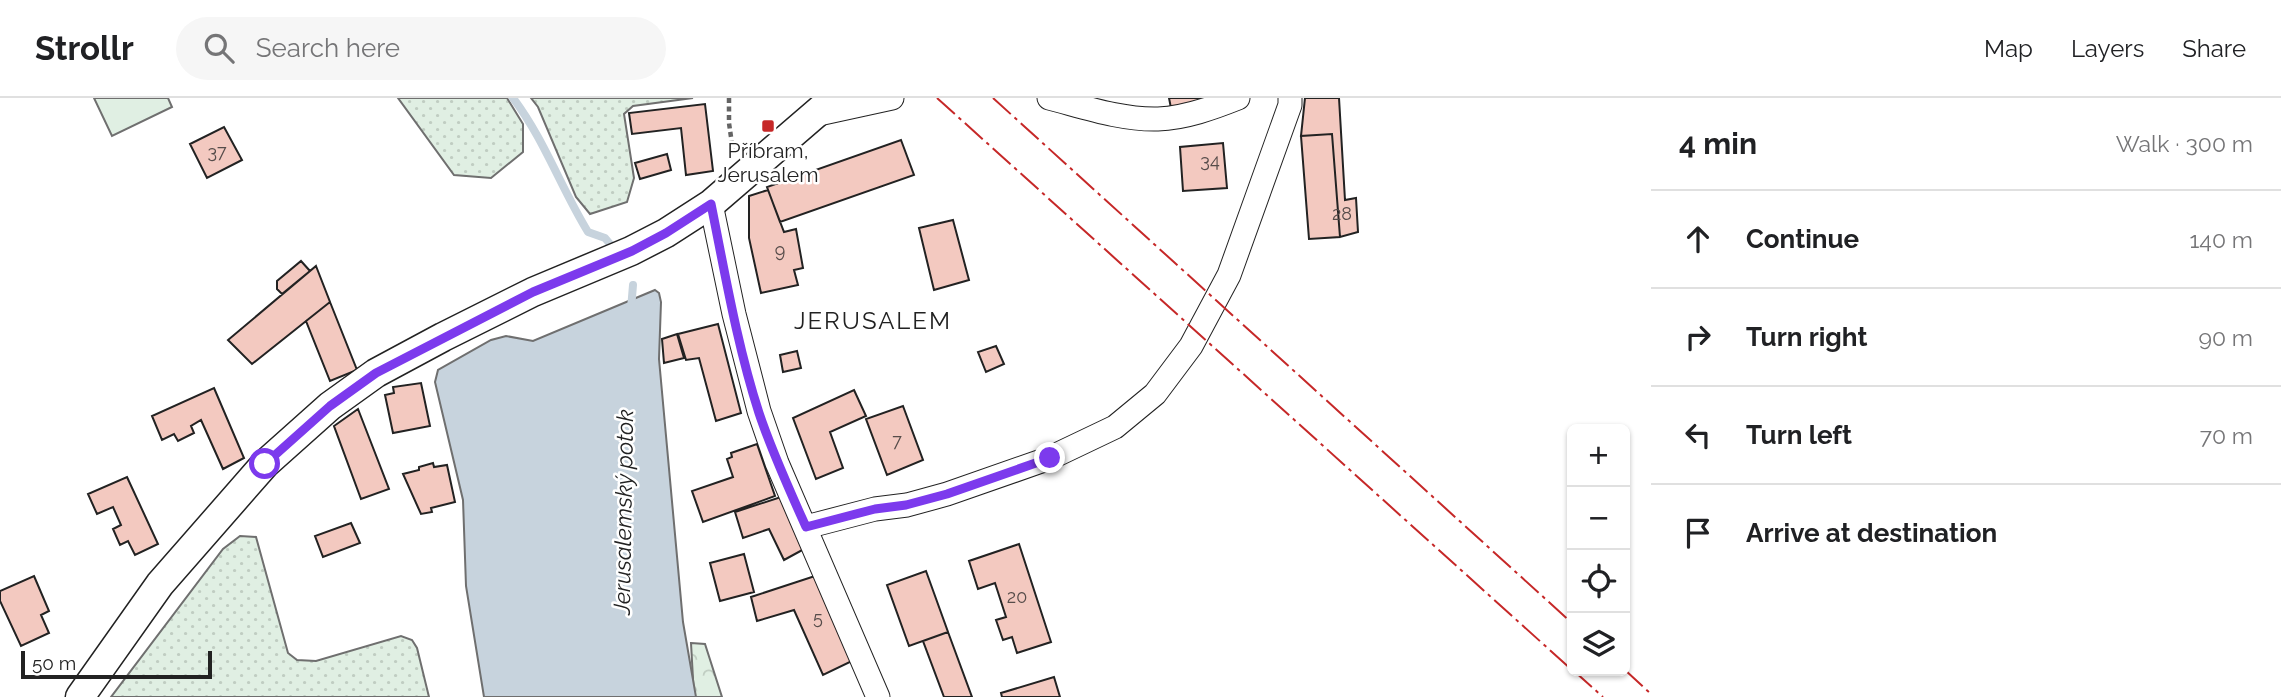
<!DOCTYPE html>
<meta charset="utf-8">
<style>
:root{--surface:#fff;--page:#f6f6f6;--text:#202124;--muted:#757577;--line:#e0e0e0}
body{margin:0;font-family:Raleway,sans-serif;background:var(--page);color:var(--text)}
.controls{position:absolute;right:21px;bottom:21px;display:grid;overflow:hidden;border-radius:10px;box-shadow:0 2px 5px #0004}
.controls button{width:63px;height:63px;display:grid;place-items:center;padding:0;border:0;border-bottom:2px solid var(--line);background:var(--surface);color:var(--text);font:35px sans-serif}
.scale{position:absolute;left:21px;bottom:18px;width:191px;box-sizing:border-box;padding-left:7px;border:4px solid #222;border-top:0;font-size:19px;line-height:24px;white-space:nowrap;color:#222;-webkit-text-stroke:5px #fff;paint-order:stroke}
.stop{position:absolute;width:21px;height:21px;margin:-16px;border:5px solid #7c3aed;border-radius:50%;background:#fff}
.stop.end{background:#7c3aed;border-color:#fff;box-shadow:0 2px 7px #0008}
.list{margin:0;padding:0;list-style:none}
h2{display:flex;justify-content:space-between;align-items:center;height:91px;margin:0;padding:0 28px;font-size:30px}
h2 small{font-size:23px;font-weight:400;color:var(--muted)}
.list li{display:grid;grid-template-columns:46px 1fr auto;gap:21px;align-items:center;box-sizing:border-box;height:98px;padding:0 28px;border-top:2px solid var(--line)}
.list b{display:block;font-size:26px;white-space:nowrap}
.list em{font-size:23px;font-style:normal;color:var(--muted)}
.icon{flex:none;width:38px;height:38px;fill:none;stroke:currentColor;stroke-width:2;stroke-linecap:round;stroke-linejoin:round}
.map{position:relative;flex:none;width:1651px;height:599px;overflow:hidden}
header{display:flex;align-items:center;gap:42px;box-sizing:border-box;height:98px;padding:0 35px;background:var(--surface);border-bottom:2px solid var(--line)}
header strong{font-size:33px}
nav{display:flex;gap:38px;margin-inline-start:auto;font-size:24px}
.search{width:490px;height:63px;background:var(--page);display:flex;align-items:center;gap:18px;box-sizing:border-box;padding:0 24px;border-radius:38px;color:var(--muted);font-size:26px}
main{display:flex}
aside{flex:1;background:var(--surface)}
.map>svg:first-child{display:block}
</style>
<header>
<strong>Strollr</strong>
<div class="search"><svg class="icon" aria-label="search" viewBox="0 0 24 24"><circle cx="10" cy="10" r="6"/><path d="M15 15l6 6"/></svg>Search here</div>
<nav><a>Map</a><a>Layers</a><a>Share</a></nav>
</header>
<main>
<div class="map">
<svg width="1651" height="599" viewBox="0 0 1651 599">
<defs>
<pattern id="grass-dots" width="8" height="8" patternUnits="userSpaceOnUse" patternTransform="scale(1.75)"><rect width="8" height="8" fill="#e0efe3"/><path d="M2 2h.1M6 6h.1" fill="none" stroke="#c0cdc2" stroke-width="1.8" stroke-linecap="round"/></pattern>
<pattern id="forest-crowns" width="20" height="18" patternUnits="userSpaceOnUse" patternTransform="scale(1.75)"><rect width="20" height="18" fill="#e0efe3"/><path d="M2 6a3 3 0 1 1 6 0M12 15a3 3 0 1 1 6 0" fill="none" stroke="#c0cdc2"/></pattern>
</defs>
<rect width="100%" height="100%" fill="#fff"/>
<path fill="url(#grass-dots)" stroke="#6f6f6f" stroke-width="2" d="M 398,0 L 507,0 L 523,26 L 523,54 L 491,80 L 454,77 Z
M 531,0 L 693,0 L 633,8 L 624,16 L 634,80 L 627,104 L 590,116 L 576,99 L 538,9 Z
M 240,438 L 256,439 L 288,555 L 297,562 L 316,563 L 401,538 L 412,542 L 417,550 L 429,599 L 111,599 L 223,451 Z"/>
<path fill="url(#forest-crowns)" stroke="#6f6f6f" stroke-width="2" d="M 691,545 L 705,546 L 722,599 L 694,599 Z"/>
<path fill="#e0efe3" stroke="#6f6f6f" stroke-width="2" d="M 94,0 L 168,0 L 172,9 L 112,38 Z"/>
<path fill="#c7d3dd" stroke="#6f6f6f" stroke-width="2" d="M 655,192 L 659,195 L 661,204 L 659,261 L 683,524 L 696,599 L 484,599 L 466,488 L 463,402 L 435,284 L 438,272 L 491,242 L 506,238 L 533,243 Z"/>
<g fill="none" stroke-linecap="round" stroke-linejoin="round">
<path stroke="#c7d3dd" stroke-width="8" d="M 513,0 C 544,41 561,90 588,134 L 605,140 L 610,146
M 631,211 L 633,187"/>
</g>
<path fill="#f3c9c0" stroke="#222" stroke-width="2" d="M 1169,0 L 1211,0 L 1171,10 Z
M 1305,0 L 1339,0 L 1345,102 L 1356,100 L 1358,134 L 1340,139 L 1332,36 L 1301,38 Z
M 705,6 L 713,73 L 686,77 L 681,30 L 632,36 L 629,15 Z
M 224,29 L 242,62 L 207,80 L 190,46 Z
M 1332,36 L 1340,139 L 1309,141 L 1301,38 Z
M 901,42 L 914,77 L 780,124 L 767,89 Z
M 1223,45 L 1227,90 L 1183,93 L 1180,49 Z
M 667,56 L 671,72 L 640,81 L 635,65 Z
M 768,92 L 784,134 L 796,131 L 803,170 L 794,172 L 798,187 L 761,195 L 749,140 L 749,98 Z
M 953,122 L 969,182 L 934,192 L 919,130 Z
M 301,163 L 310,173 L 282,196 L 277,191 L 277,183 Z
M 316,168 L 330,204 L 252,266 L 228,242 Z
M 330,204 L 357,272 L 330,283 L 306,223 Z
M 718,226 L 741,315 L 716,323 L 699,260 L 686,262 L 678,236 Z
M 677,236 L 684,260 L 664,265 L 662,241 Z
M 996,248 L 1004,266 L 986,274 L 978,254 Z
M 797,253 L 801,270 L 783,274 L 780,257 Z
M 421,285 L 430,328 L 393,335 L 385,297 L 394,295 L 393,289 Z
M 214,290 L 244,360 L 223,371 L 201,322 L 191,328 L 194,335 L 178,343 L 174,336 L 162,342 L 152,318 Z
M 854,292 L 866,318 L 830,334 L 843,370 L 816,381 L 793,320 Z
M 903,308 L 923,362 L 887,377 L 866,321 Z
M 358,311 L 389,391 L 361,401 L 334,328 Z
M 757,346 L 775,398 L 703,424 L 692,393 L 733,379 L 727,361 L 732,359 L 731,355 Z
M 433,365 L 434,369 L 447,367 L 455,404 L 431,410 L 432,414 L 421,416 L 403,376 L 419,372 L 419,369 Z
M 127,379 L 158,446 L 135,457 L 128,443 L 120,447 L 113,431 L 121,427 L 113,409 L 97,416 L 88,396 Z
M 784,398 L 806,450 L 784,462 L 769,431 L 743,440 L 735,414 Z
M 351,425 L 360,445 L 323,459 L 315,438 Z
M 1019,446 L 1051,544 L 1017,555 L 1012,539 L 1003,542 L 996,522 L 1006,519 L 995,485 L 978,491 L 969,463 Z
M 744,456 L 754,494 L 720,503 L 710,465 Z
M 926,473 L 948,534 L 909,548 L 887,487 Z
M 818,477 L 852,563 L 823,577 L 794,512 L 757,523 L 751,499 Z
M 34,478 L 49,513 L 41,517 L 49,535 L 21,548 L 0,503 L 0,493 Z
M 948,534 L 972,599 L 944,599 L 923,543 Z
M 1054,579 L 1060,599 L 1002,599 L 1001,595 Z"/>
<g fill="none" stroke-linecap="round" stroke-linejoin="round">
<g stroke="#222" stroke-width="25">
<path id="minor" d="M 1049,0 C 1084,9 1121,22 1158,21 C 1185,20 1213,10 1238,0
M 814,17 L 892,0
M 711,106 L 734,216 L 759,313 L 777,365 L 878,599
M 806,429 L 875,411 L 907,407 L 947,396 L 1050,360 L 1115,329 L 1155,296 L 1191,248 L 1229,177 L 1290,7 L 1290,0"/>
</g>
<g stroke="#222" stroke-width="31">
<path id="tertiary" d="M 80,599 L 160,486 L 265,366 L 330,308 L 376,275 L 443,239 L 533,194 L 631,153 L 666,135 L 711,106 L 834,0"/>
</g>
<path stroke="#646464" stroke-width="4.5" stroke-dasharray="5 3.5" stroke-linecap="butt" d="M 729,0 L 729,25 L 733,53"/>
<use href="#minor" stroke="#fff" stroke-width="23"/>
<use href="#tertiary" stroke="#fff" stroke-width="28"/>
<path stroke="#c62828" stroke-width="2" stroke-dasharray="24 5 3.5 5" stroke-linecap="butt" d="M 937,0 L 1572,572
M 993,0 L 1572,525
M 1625,572 L 1651,596
M 1574,573 L 1603,599"/>
</g>
<g fill="none" stroke-linecap="round" stroke-linejoin="round">
<path stroke="#7c3aed" stroke-width="9" d="M 265,366 L 330,308 L 376,275 L 533,194 L 632,153 L 666,135 L 711,106 C 725,175 737,247 759,315 C 772,354 789,391 806,429 L 875,411 L 906,407 L 947,396 L 1050,360"/>
</g>
<rect fill="#c62828" stroke="#fff" stroke-width="2.5" x="761" y="21" width="14" height="14" rx="3.5"/>
<g text-anchor="middle" dominant-baseline="central" stroke-width="5" stroke-linejoin="round" paint-order="stroke">
<g font-size="18" fill="#564c4a">
<text x="217" y="53">37</text>
<text x="1210" y="62">34</text>
<text x="1342" y="115">28</text>
<text x="780" y="152">9</text>
<text x="897" y="342">7</text>
<text x="1017" y="498">20</text>
<text x="818" y="519">5</text>
</g>
<g font-size="21" fill="#222" stroke="#fff">
<text x="768" y="52">Příbram,<tspan x="768" dy="24">Jerusalem</tspan></text>
</g>
<g font-size="23" font-style="italic" fill="#222" stroke="#fff">
<text transform="translate(623 414) rotate(-89)">Jerusalemský potok</text>
</g>
<g font-size="24" letter-spacing="2" fill="#222" stroke="#fff">
<text x="873" y="222">JERUSALEM</text>
</g>
</g>
</svg>
<div class="controls">
<button>+</button>
<button>−</button>
<button><svg class="icon" aria-label="locate" viewBox="0 0 24 24"><circle cx="12" cy="12" r="6"/><path d="M12 2v4M12 18v4M2 12h4M18 12h4"/></svg></button>
<button><svg class="icon" aria-label="layers" viewBox="0 0 24 24"><path d="M12 4l9 5-9 5-9-5zM3 14l9 5 9-5"/></svg></button>
</div>
<div class="scale">50 m</div>
<div class="stop" style="left:265px;top:366px"></div>
<div class="stop end" style="left:1050px;top:360px"></div>
</div>
<aside>
<h2>4 min<small>Walk · 300 m</small></h2>
<ul class="list">
<li><svg class="icon" aria-label="ahead" viewBox="0 0 24 24"><path d="M12 20V5M6 11l6-6 6 6"/></svg><div><b>Continue</b></div><em>140 m</em></li>
<li><svg class="icon" aria-label="right" viewBox="0 0 24 24"><path d="M7 20v-9h11M14 6l5 5-5 5"/></svg><div><b>Turn right</b></div><em>90 m</em></li>
<li><svg class="icon" aria-label="left" viewBox="0 0 24 24"><path d="M17 20v-9H6M10 6l-5 5 5 5"/></svg><div><b>Turn left</b></div><em>70 m</em></li>
<li><svg class="icon" aria-label="arrive" viewBox="0 0 24 24"><path d="M6 21V4h12l-3 4 3 4H6"/></svg><div><b>Arrive at destination</b></div></li>
</ul>
</aside>
</main>
